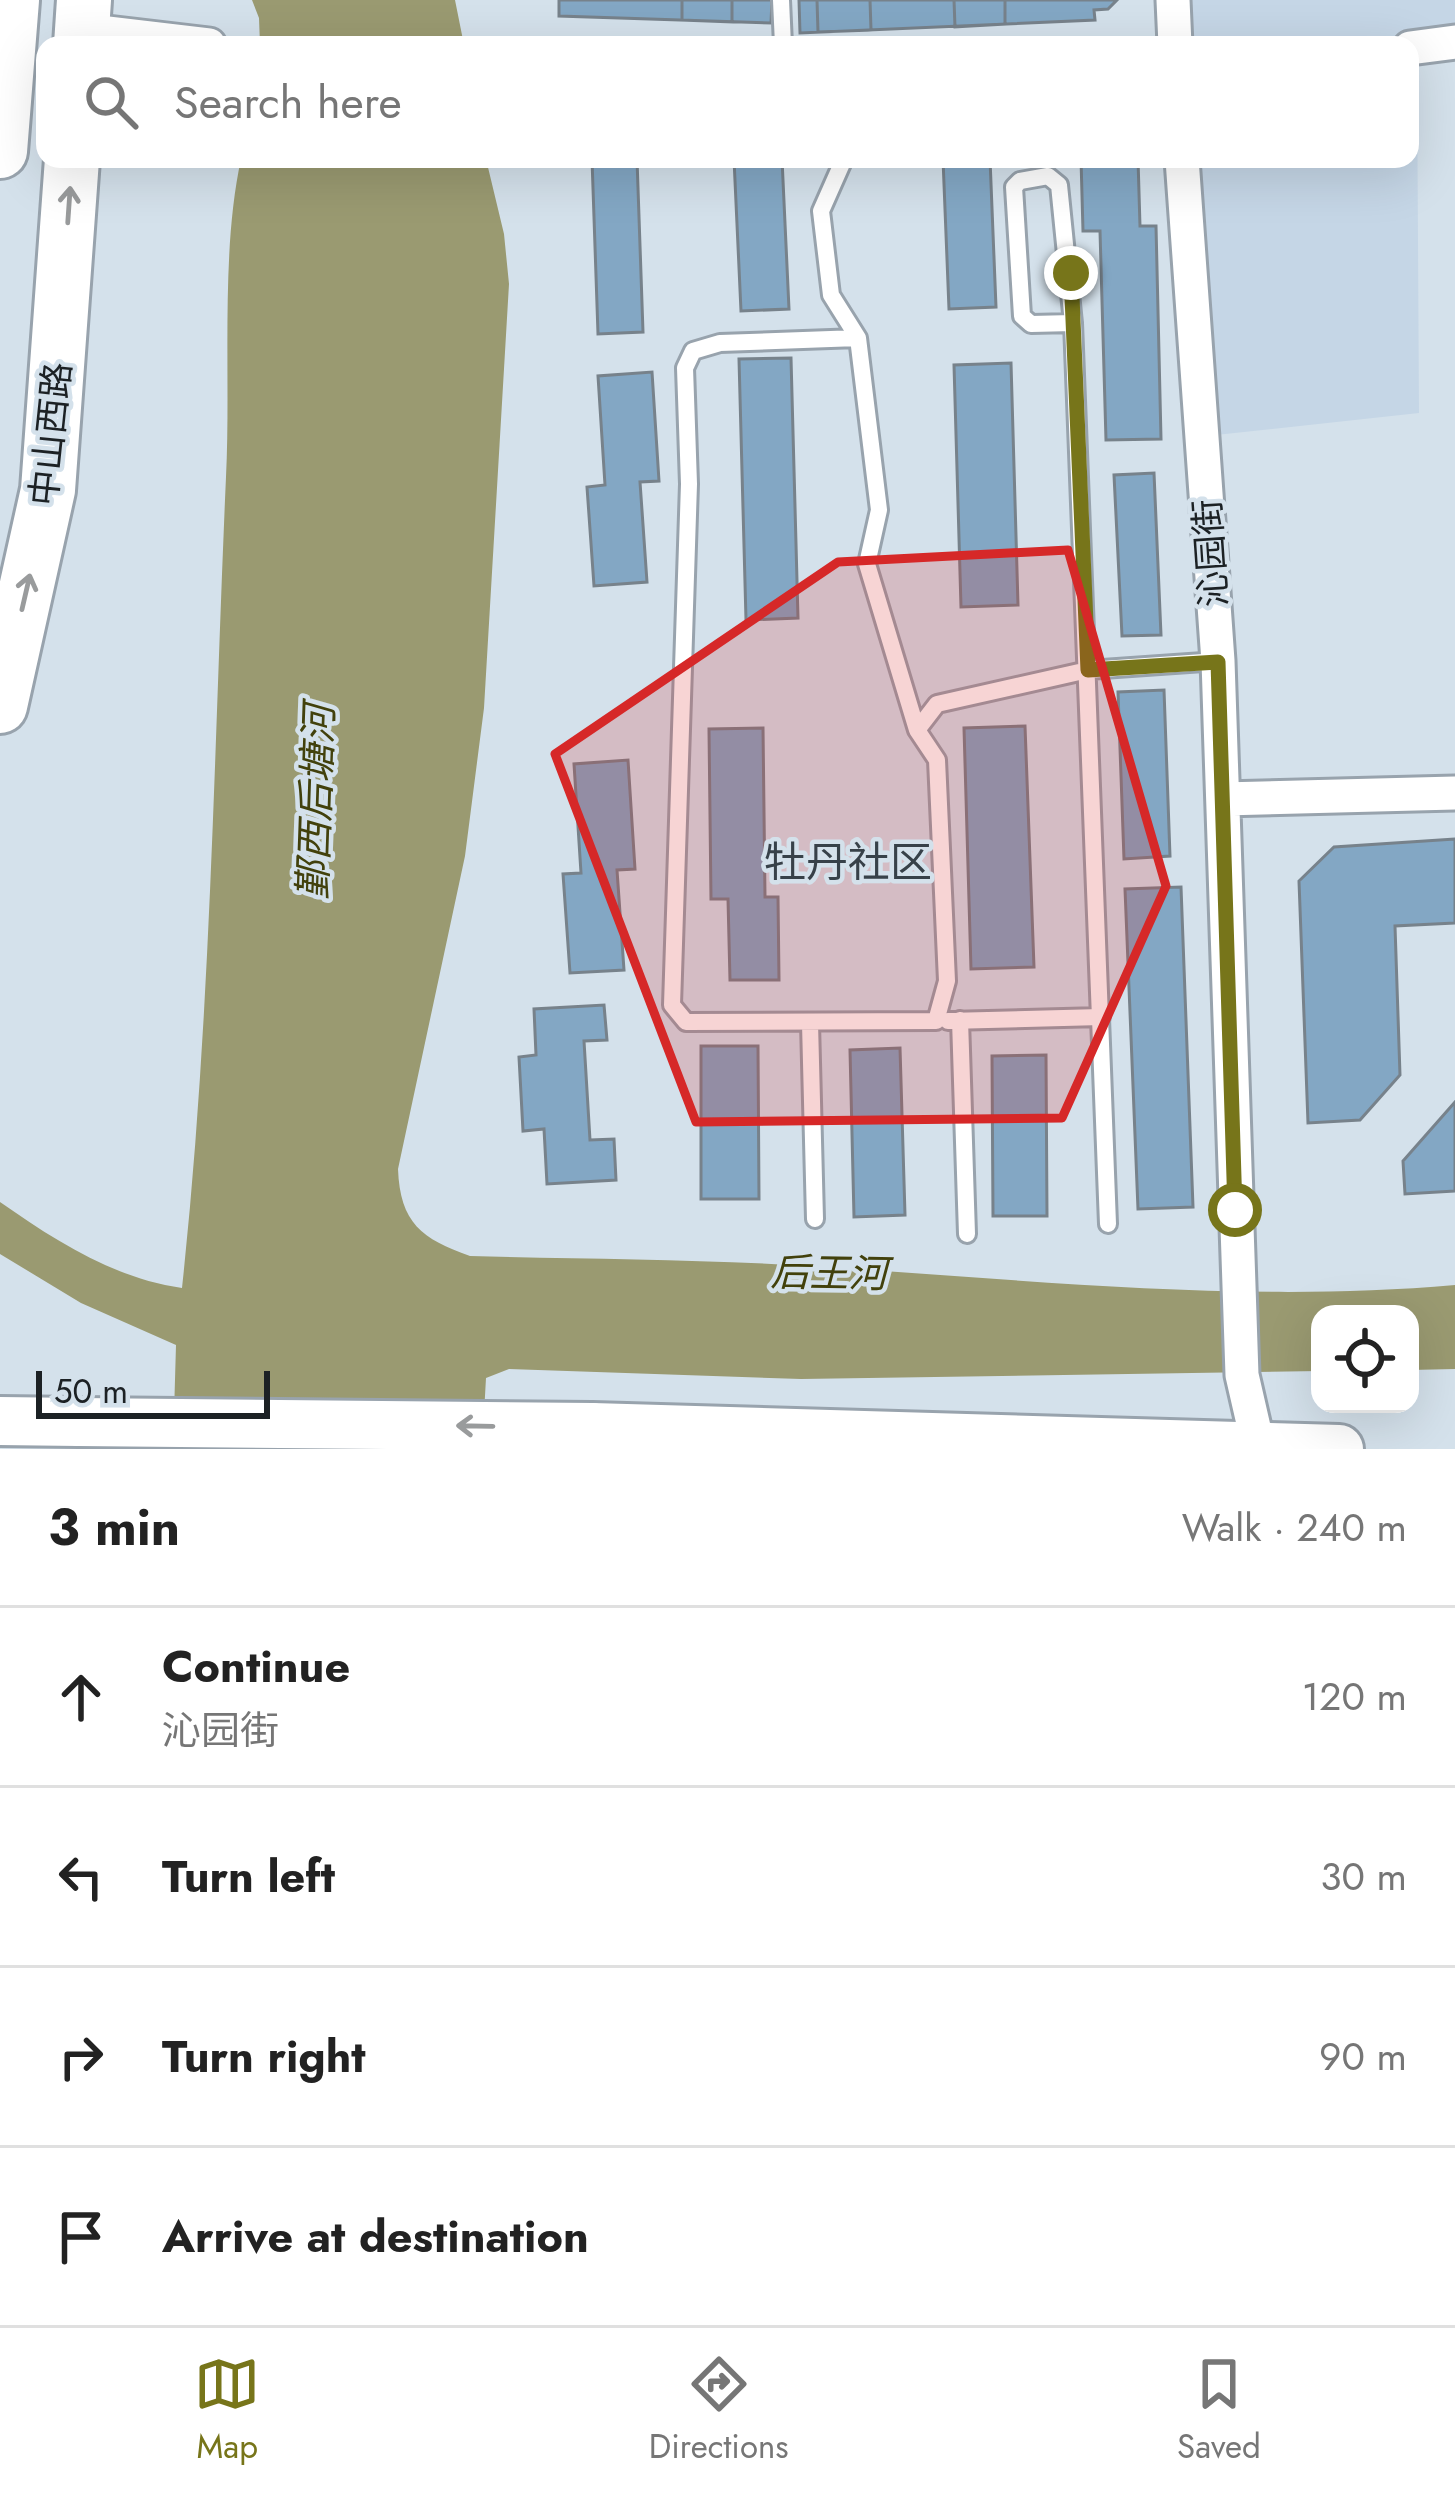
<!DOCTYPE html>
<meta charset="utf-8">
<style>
:root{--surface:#fff;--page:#f6f6f6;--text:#222;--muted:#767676;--line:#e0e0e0;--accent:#77751a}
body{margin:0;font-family:Jost,"Noto Sans SC",sans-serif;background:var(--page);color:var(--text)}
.controls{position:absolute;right:36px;bottom:36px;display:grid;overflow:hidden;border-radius:24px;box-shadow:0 12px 48px #0002}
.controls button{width:108px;height:108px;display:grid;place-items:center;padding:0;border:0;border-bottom:3px solid var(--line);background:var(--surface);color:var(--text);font:60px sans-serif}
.scale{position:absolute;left:36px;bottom:30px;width:234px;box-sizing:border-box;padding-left:12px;border:6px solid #1c2124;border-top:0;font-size:33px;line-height:42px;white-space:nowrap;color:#1c2124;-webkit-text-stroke:9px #d4e1eb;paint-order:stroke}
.stop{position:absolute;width:36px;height:36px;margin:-27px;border:9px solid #77751a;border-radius:50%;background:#fff}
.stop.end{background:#77751a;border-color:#fff;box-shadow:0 3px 12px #0008}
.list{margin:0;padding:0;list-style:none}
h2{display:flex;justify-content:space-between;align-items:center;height:156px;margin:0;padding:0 48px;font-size:51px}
h2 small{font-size:39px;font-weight:400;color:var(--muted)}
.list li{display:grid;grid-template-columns:78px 1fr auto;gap:36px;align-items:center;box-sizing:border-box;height:180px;padding:0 48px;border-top:3px solid var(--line)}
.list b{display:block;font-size:45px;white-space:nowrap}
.list p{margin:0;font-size:39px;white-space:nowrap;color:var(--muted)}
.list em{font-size:39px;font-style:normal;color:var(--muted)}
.icon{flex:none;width:66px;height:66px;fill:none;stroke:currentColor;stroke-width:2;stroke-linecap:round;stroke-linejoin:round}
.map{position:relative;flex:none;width:1455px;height:1449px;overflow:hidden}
.search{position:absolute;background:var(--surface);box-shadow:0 12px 48px #0002;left:36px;right:36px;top:36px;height:132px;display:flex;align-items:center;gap:30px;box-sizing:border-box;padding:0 42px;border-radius:24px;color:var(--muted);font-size:45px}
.sheet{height:876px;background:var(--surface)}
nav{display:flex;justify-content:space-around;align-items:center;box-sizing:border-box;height:168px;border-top:3px solid var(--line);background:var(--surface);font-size:33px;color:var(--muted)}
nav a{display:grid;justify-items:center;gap:6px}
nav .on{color:var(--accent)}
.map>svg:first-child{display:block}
</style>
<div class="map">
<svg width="1455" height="1449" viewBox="0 0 1455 1449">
<rect width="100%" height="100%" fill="#d4e1eb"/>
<path fill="#c5d6e6" d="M 1188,0 L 1455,0 L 1455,32 L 1339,45 L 1189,45 Z
M 1417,72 L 1419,413 L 1216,435 L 1195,159 L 1410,159 L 1410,73 Z"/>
<path fill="#9a9a71" d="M 252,0 L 455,0 L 464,45 L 260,45 L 259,18 Z
M 241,159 L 486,159 L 504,234 L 509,284 L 484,708 L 465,856 L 398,1169 C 400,1223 422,1239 470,1256 C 582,1259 695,1259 808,1266 C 1023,1279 1240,1304 1455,1285 L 1455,1369 L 1410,1370 L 1410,1314 L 1320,1314 L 1320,1371 L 801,1379 L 509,1369 L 486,1378 L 482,1449 L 173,1449 L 176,1345 L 81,1303 L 0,1254 L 0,1202 C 56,1241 113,1278 182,1288 C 211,1019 214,747 226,477 C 231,377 220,255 241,159 Z"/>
<path fill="#83a7c4" stroke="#77828b" stroke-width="3" d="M 559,0 L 772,0 L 771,23 L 559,16 Z
M 682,0 L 732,0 L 732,22 L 682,20 Z
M 799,0 L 1117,0 L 1108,9 L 1094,10 L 1095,20 L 800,33 Z
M 817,0 L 870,0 L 871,30 L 818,32 Z
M 954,0 L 1005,0 L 1005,24 L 955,27 Z
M 592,159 L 637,159 L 643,332 L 598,334 Z
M 734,159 L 782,159 L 789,309 L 741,311 Z
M 943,159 L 990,159 L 996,307 L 949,309 Z
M 1081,159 L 1138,159 L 1140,226 L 1156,226 L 1161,439 L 1106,440 L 1100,231 L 1083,231 Z
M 791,358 L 798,618 L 746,620 L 739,359 Z
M 1011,363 L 1018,605 L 961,607 L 954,365 Z
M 652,372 L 659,481 L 640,482 L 647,582 L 594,586 L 587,487 L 605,485 L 598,376 Z
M 1154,473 L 1161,635 L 1122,636 L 1114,475 Z
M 1164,690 L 1170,856 L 1124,859 L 1118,692 Z
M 1025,726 L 1034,967 L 971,969 L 964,728 Z
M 763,728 L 765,897 L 778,897 L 779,980 L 730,980 L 728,899 L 711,899 L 709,729 Z
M 628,760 L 635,869 L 617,870 L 624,970 L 570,973 L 563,874 L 581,873 L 574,764 Z
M 1455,839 L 1455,923 L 1395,926 L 1400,1075 L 1360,1120 L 1308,1123 L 1299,881 L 1334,847 Z
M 1181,887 L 1193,1207 L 1138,1209 L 1125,889 Z
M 604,1005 L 607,1040 L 584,1041 L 590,1140 L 614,1139 L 616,1180 L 547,1184 L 544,1129 L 523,1131 L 519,1057 L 536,1055 L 534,1009 Z
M 701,1046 L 758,1046 L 759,1199 L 701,1199 Z
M 900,1048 L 905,1215 L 854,1217 L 850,1050 Z
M 1046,1055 L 1047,1216 L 993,1216 L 992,1056 Z
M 1455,1102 L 1455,1191 L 1405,1194 L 1403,1161 Z"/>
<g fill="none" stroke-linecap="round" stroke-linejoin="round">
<g stroke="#98a3ad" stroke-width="22">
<path id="lane" d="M 781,0 L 783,45
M 844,159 L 821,211 L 831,295 L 858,338 L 879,510 L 867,564 L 917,730 L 937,704 L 1088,670 L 1218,661
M 1073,323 L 1031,324 L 1022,316 L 1014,187 L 1020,181 L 1048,176 L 1059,185 L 1073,323 L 1108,1224
M 858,338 L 720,343 L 693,351 L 685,368 L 689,484 L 672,1005 L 686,1022 L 936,1021 L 947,981 L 937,760 L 917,730
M 960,1020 L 967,1234
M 948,1021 L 1101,1017
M 810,1023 L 815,1219"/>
</g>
<g stroke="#98a3ad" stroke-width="39">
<path id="street" d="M 1173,0 L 1175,45
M 82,30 L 209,45
M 1410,48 L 1455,42
M 1182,159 L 1218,661 L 1242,1375 L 1259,1449
M 1223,799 L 1455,793"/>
</g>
<g stroke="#98a3ad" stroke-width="54">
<path id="secondary" d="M 0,1421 L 79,1422
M 592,1427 L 1339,1449"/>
</g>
<g stroke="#98a3ad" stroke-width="60">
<path id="primary" d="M 81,45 L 84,0
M 0,151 L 12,0
M 0,706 L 48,490 L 72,159"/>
</g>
<use href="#lane" stroke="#fff" stroke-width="16"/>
<use href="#street" stroke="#fff" stroke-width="33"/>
<use href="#secondary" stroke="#fff" stroke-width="48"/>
<use href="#primary" stroke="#fff" stroke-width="54"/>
<g stroke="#98a3ad" stroke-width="54" stroke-linecap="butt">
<path id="secondary-bridge" d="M 79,1422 L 592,1427"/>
</g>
<use href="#secondary-bridge" stroke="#fff" stroke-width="48"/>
</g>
<defs><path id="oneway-shaft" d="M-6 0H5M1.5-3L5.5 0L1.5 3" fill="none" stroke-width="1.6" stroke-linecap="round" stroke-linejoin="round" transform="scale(3)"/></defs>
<g stroke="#999b9c">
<use href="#oneway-shaft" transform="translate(69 205) rotate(-86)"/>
<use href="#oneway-shaft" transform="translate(26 592) rotate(-77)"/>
<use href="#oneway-shaft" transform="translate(475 1426) rotate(-179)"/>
</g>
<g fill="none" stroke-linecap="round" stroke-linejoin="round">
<path stroke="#77751a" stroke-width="15" d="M 1071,273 L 1088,670 L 1218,662 L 1235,1210"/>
</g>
<path fill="#d62828" fill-opacity="0.2" stroke="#d62828" stroke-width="9" stroke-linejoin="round" d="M 1068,550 L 1166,886 L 1062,1118 L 696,1122 L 555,754 L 838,562 Z"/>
<g text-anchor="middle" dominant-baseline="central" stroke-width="9" stroke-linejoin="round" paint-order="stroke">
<g font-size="36" fill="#1c2124" stroke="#d4e1eb">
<text transform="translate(50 434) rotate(-84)">中山西路</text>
<text transform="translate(1210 553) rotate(-94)">沁园街</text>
</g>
<g font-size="39" font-style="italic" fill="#42410c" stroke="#d4e1eb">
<text transform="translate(316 802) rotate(-88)">鄞西后塘河</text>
<text transform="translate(829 1273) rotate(1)">后王河</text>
</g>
<g font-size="42" fill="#374149" stroke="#d4e1eb">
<text x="848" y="862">牡丹社区</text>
</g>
</g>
</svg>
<div class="controls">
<button><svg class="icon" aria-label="locate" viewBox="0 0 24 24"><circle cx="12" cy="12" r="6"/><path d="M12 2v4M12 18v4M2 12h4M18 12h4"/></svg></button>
</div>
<div class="scale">50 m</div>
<div class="stop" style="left:1235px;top:1210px"></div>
<div class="stop end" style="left:1071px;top:273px"></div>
<div class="search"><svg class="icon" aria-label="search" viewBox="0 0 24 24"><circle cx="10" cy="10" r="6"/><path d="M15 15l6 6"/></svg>Search here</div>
</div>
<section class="sheet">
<h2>3 min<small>Walk · 240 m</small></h2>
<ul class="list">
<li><svg class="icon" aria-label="ahead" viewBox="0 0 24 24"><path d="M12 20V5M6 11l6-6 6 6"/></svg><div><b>Continue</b><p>沁园街</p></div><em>120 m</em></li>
<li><svg class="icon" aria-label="left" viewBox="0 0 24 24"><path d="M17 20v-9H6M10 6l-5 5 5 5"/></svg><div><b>Turn left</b></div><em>30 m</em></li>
<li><svg class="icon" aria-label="right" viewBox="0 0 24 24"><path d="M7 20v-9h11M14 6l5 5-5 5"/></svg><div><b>Turn right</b></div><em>90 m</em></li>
<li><svg class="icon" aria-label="arrive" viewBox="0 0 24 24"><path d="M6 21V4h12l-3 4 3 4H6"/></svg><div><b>Arrive at destination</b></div></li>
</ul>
</section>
<nav>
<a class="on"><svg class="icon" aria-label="map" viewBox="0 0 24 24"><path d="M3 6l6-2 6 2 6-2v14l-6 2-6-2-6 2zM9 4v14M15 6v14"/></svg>Map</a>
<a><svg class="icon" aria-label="directions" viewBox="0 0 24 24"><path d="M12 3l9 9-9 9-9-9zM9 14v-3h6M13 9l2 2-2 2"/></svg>Directions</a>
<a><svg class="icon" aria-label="saved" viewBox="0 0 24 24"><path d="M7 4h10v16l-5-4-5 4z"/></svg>Saved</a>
</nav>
